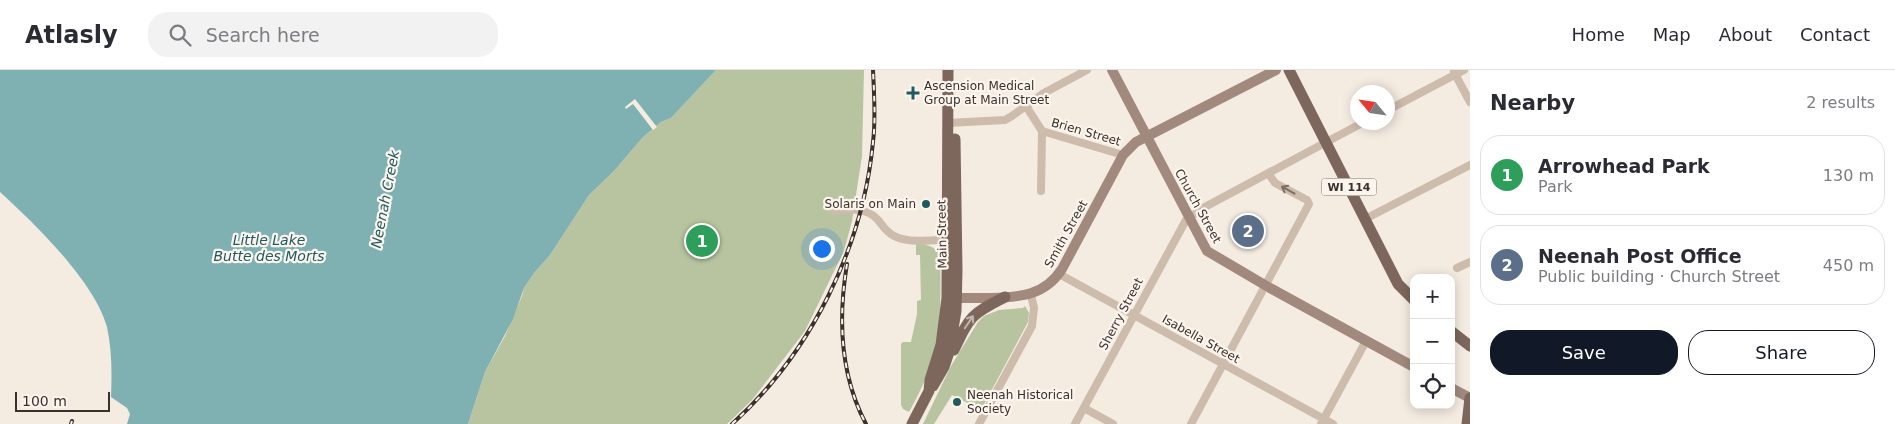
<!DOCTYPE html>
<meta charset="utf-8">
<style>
:root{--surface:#fff;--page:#f2f2f3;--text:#2b2b33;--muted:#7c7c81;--line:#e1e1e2;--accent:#111827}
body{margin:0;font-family:"DejaVu Sans",sans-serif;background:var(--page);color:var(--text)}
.controls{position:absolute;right:15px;bottom:15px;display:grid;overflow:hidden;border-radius:10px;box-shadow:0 2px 12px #0003}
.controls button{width:45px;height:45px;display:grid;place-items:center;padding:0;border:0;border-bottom:1px solid var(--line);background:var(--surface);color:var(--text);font:25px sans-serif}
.compass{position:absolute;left:1350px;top:15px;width:45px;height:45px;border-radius:50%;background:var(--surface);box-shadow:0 2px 12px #0003;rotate:299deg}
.scale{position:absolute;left:15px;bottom:12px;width:95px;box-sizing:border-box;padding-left:5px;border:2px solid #3b302b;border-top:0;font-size:14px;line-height:18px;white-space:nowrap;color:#3b302b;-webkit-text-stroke:4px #fbf5ee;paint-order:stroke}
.you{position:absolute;left:821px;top:178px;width:18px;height:18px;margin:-12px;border:4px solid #fff;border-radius:50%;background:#1a73e8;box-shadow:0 0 0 8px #1a73e833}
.badge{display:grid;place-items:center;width:32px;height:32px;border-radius:50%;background:var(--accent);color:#fff;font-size:16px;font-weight:700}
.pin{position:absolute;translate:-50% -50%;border:2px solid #fff;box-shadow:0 1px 5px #0006}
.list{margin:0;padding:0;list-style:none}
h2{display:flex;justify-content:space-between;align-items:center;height:65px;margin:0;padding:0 20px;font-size:21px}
h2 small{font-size:16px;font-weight:400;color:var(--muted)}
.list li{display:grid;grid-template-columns:32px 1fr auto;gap:15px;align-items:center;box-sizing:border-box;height:80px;margin:0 10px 10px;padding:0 10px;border:1px solid var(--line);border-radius:20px}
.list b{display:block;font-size:19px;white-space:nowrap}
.list p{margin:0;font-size:16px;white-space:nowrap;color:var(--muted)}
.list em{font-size:16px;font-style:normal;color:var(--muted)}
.actions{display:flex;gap:10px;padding:15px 20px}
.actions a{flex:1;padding:11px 0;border:1px solid var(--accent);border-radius:20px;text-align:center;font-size:18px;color:var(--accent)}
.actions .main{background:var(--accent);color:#fff}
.icon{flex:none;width:28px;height:28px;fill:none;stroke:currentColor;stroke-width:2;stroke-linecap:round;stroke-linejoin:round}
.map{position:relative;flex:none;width:1470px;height:354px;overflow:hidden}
header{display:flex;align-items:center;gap:30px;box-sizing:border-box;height:70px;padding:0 25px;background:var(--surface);border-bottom:1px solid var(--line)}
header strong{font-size:24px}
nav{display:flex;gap:28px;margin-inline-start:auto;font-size:18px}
.search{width:350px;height:45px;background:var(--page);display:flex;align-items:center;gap:12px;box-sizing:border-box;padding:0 18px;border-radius:20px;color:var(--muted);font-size:19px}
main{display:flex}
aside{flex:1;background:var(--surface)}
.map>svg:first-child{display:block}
</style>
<header>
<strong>Atlasly</strong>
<div class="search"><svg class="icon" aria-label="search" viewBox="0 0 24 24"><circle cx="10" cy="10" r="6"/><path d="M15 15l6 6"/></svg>Search here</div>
<nav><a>Home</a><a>Map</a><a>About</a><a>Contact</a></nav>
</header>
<main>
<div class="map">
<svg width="1470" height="354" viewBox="0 0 1470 354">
<rect width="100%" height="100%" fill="#f4ebe1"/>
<path fill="#b8c4a0" d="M 716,0 L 864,0 L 862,86 L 852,151 L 844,181 L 805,261 L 752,330 L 727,354 L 468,354 L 485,302 L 505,266 L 522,226 L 524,218 L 534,203 L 550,185 L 589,125 L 614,101 L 643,67 L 661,52 L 671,48 Z
M 916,174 C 927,174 936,176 940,187 C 941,212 941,253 936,277 C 931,300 920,322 909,342 L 903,339 L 901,335 L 901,274 L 903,272 L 911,272 L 917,244 L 917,231 L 921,230 L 920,185 L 916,185 Z
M 1025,236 L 1029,243 L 1028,252 L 981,340 L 952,325 L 934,354 L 923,354 L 951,296 L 978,252 L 984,246 L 999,240 L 1023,238 Z"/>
<path fill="#7fb0b2" d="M 0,0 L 716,0 L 671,48 L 661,52 L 643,67 L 614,101 L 589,125 L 550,185 L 534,203 L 524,218 L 513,249 L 485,302 L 468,354 L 127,354 L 130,344 L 127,338 L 111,327 C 112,304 112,280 107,257 C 95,212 34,153 0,122 Z"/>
<path fill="#f4ebe1" d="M 635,29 L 657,57 L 653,60 L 633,34 L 626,39 L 625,37 Z"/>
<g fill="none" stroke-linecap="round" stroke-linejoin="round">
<path stroke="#cdbbac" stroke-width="8" d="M 1454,2 L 1470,32
M 1026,36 L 1042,61 L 1123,85
M 1388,40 L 1464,0
M 947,53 L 1005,50 L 1012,46 L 1044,23 L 1087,0
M 1041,121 L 1042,61
M 834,141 C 848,139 867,137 878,150 C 883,156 886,162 894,166 C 910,174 934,170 951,169
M 1365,149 L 1470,95
M 1457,198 L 1470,192
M 1059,204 L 1333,354
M 1084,338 L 1113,354
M 979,354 L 1032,256 L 1034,238 L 1031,225
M 1075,354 L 1186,150 L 1203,138 L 1364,52
M 1191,354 L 1309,134 L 1307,130 L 1275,113 L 1268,103
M 1321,354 L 1366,271"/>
<path stroke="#a18a7d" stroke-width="10" d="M 1112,0 L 1207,181 L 1270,218 L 1414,297
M 949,228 C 962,228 975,228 989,228 C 1018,227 1044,227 1062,199 L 1123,85 L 1136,72 L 1276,0
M 1451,318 L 1470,328"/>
<path stroke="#7d675c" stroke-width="11" d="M 1289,0 L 1398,214 L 1414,230
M 1451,261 L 1470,276
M 954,280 C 970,246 971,244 1005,227
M 933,316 L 944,297 L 949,282 L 956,241 L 957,200 L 955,69
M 912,354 L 929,321 L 930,310 L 941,275 L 947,228 L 948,0
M 1467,354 L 1470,328"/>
<g stroke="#3b302b" stroke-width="4">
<path id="rail" d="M 847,194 C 838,248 840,305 866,354
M 71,354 L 72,351
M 732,354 C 811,283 863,177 873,72 C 876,48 874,24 873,0"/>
</g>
<use href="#rail" stroke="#fbf5ee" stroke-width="2" stroke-dasharray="5.5" stroke-linecap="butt"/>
</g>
<defs><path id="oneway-shaft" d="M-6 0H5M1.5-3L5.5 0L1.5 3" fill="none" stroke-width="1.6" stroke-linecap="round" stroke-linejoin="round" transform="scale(1.25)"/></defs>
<use stroke="#7d6f65" href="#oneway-shaft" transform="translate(1288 120) rotate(-151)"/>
<use stroke="#c2b5ac" href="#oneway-shaft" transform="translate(969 252) rotate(-56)"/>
<g fill="#1f5a5e" stroke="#fbf5ee" stroke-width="2">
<path d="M910.5 15.5h5v5h5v5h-5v5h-5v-5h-5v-5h5z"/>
<circle cx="926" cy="134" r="5"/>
<circle cx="957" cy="332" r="5"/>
</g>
<g text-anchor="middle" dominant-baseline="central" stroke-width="4.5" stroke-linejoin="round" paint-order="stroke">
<rect fill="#fbf5ee" stroke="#756b66" stroke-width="1" x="1321.5" y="108.5" width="55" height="17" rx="4"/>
<g font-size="11" font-weight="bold" fill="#3b302b">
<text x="1349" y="117">WI 114</text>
</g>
<g font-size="12" fill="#3b302b" stroke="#fbf5ee" text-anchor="start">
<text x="924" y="16">Ascension Medical<tspan x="924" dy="14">Group at Main Street</tspan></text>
<text x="916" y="134" text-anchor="end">Solaris on Main</text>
<text x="967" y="325">Neenah Historical<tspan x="967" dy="14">Society</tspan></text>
</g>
<g font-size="12" fill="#3b302b" stroke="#fbf5ee">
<text transform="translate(1086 62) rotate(16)">Brien Street</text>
<text transform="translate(1198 136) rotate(61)">Church Street</text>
<text transform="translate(942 164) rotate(-91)">Main Street</text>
<text transform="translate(1066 164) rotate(-61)">Smith Street</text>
<text transform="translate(1121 244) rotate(-62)">Sherry Street</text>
<text transform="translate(1201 269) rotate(29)">Isabella Street</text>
</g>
<g font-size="14" font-style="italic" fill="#1f5a5e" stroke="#fbf5ee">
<text transform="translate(385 129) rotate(-79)">Neenah Creek</text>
<text x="269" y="170">Little Lake<tspan x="269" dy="16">Butte des Morts</tspan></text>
</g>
</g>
</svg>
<div class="controls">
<button>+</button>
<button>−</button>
<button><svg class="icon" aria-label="locate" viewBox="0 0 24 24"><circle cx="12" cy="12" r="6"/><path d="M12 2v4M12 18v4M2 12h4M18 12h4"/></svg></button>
</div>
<svg class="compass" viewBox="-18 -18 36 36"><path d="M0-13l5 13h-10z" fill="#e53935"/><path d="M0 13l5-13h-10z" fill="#7c7c81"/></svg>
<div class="scale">100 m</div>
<div class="you"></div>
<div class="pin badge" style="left:702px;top:171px;background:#2e9e5b">1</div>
<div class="pin badge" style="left:1248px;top:161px;background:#5c6f8a">2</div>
</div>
<aside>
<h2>Nearby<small>2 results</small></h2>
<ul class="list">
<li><span class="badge" style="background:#2e9e5b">1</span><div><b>Arrowhead Park</b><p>Park</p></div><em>130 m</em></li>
<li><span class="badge" style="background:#5c6f8a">2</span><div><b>Neenah Post Office</b><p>Public building · Church Street</p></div><em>450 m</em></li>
</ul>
<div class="actions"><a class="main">Save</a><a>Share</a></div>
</aside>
</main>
